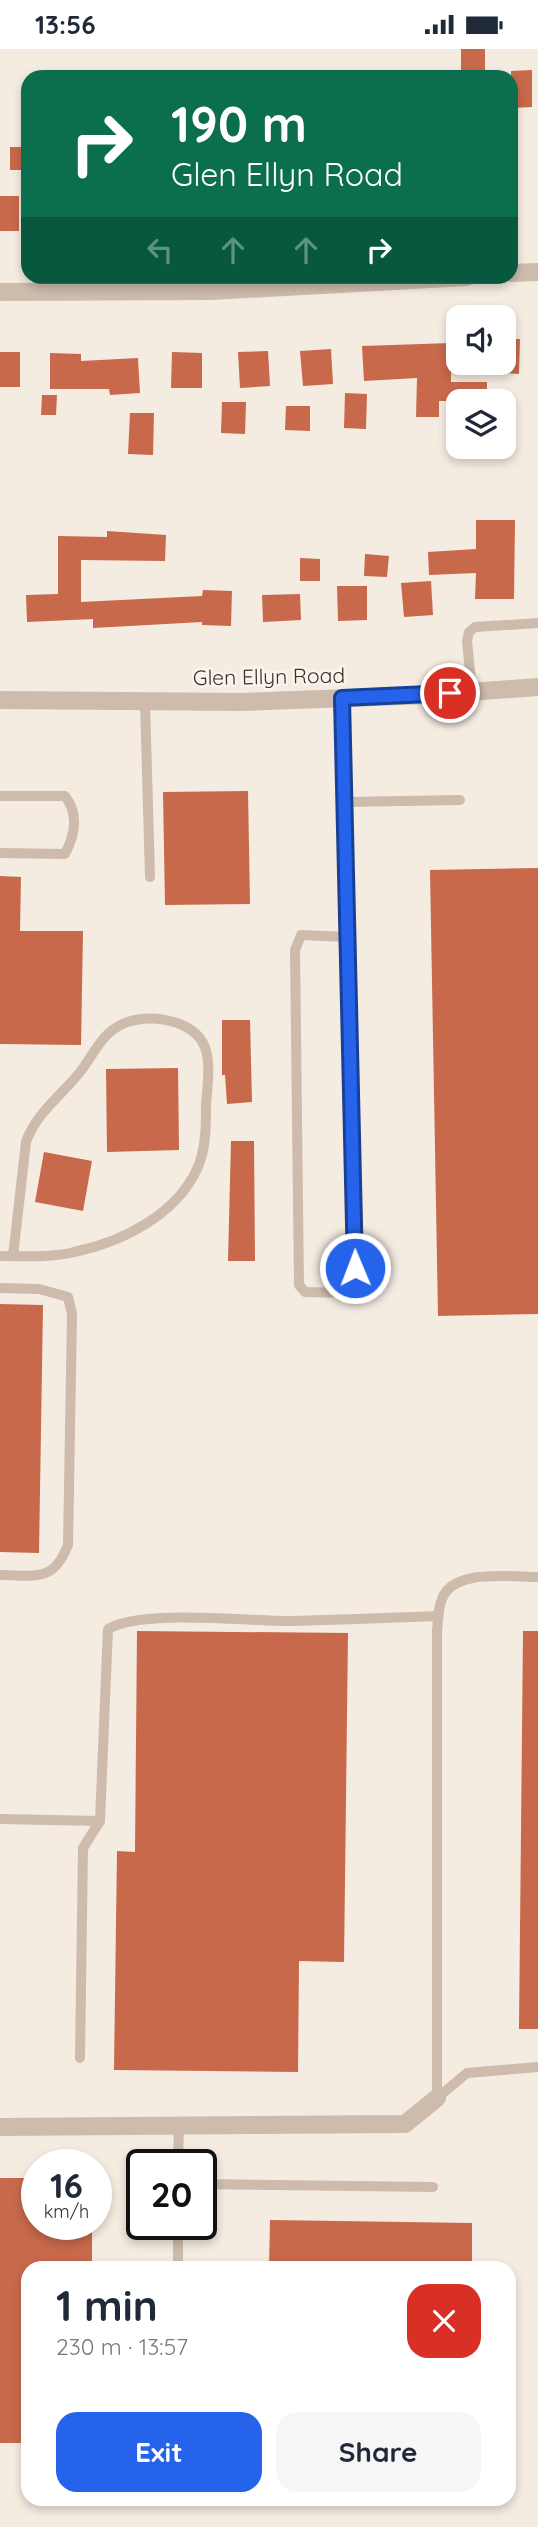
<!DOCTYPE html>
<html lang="en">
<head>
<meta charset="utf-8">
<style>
	body { margin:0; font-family:Quicksand,sans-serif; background:#f6f6f7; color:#1f2937; height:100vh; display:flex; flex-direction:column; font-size:26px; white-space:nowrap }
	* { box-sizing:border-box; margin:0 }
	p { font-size:23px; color:#747a83 }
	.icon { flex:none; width:38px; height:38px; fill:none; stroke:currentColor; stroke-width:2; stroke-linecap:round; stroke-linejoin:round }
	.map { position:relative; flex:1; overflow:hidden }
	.side { position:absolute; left:21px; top:2212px; width:495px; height:245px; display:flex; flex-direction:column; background:#fff; border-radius:21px; box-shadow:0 4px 10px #0003 }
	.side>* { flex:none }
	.guide { position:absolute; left:21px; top:21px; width:497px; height:214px; border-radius:21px; box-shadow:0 4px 10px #0003; background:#0b6e4f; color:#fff; overflow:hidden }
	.buttons { position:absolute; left:446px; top:256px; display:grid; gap:14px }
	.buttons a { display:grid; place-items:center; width:70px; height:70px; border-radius:14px; background:#fff; box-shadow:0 4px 10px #0003; font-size:35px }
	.speed { position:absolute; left:21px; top:2100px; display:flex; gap:14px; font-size:35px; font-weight:700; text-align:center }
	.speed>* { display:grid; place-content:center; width:91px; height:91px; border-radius:50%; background:#fff; box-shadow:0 4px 10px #0003; line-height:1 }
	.speed small { font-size:18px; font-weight:400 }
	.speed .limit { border:4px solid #111; border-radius:10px; background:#fff; color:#111 }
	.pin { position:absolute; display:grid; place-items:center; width:60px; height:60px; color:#fff; margin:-30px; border:4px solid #fff; border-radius:50%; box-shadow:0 2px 7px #0007 }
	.me { position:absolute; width:77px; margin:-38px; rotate:359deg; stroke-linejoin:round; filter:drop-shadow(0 0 5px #0008) }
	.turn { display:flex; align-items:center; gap:24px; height:147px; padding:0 35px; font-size:32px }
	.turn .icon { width:91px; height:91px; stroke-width:2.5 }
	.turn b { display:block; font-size:49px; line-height:60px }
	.lanes { display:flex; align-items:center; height:66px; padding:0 35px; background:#0003; justify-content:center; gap:35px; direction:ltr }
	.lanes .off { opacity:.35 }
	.round { display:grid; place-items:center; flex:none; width:74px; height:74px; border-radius:21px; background:#f6f6f7 }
	.headline { display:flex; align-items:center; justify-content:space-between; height:119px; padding:0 35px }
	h1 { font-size:42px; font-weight:700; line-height:52px }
	.button { display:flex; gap:14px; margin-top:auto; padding:14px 35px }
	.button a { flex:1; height:80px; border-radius:21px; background:#2563eb; color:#fff; font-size:28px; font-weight:700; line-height:80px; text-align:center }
	.button a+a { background:#f6f6f7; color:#1f2937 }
	.status { display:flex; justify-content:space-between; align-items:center; height:49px; padding:0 35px; background:#fff; direction:ltr }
	.status svg { height:19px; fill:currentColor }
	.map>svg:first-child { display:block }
	.building { fill:#c8694b }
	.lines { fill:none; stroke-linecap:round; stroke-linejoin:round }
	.service { stroke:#cdbbac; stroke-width:10 }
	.minor { stroke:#cdbbac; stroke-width:18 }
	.tertiary { stroke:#cdbbac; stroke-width:18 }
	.route-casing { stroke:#184099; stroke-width:18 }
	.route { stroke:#2563eb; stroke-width:12 }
	.labels { text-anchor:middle; stroke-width:5; stroke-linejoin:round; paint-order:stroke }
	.street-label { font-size:21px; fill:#3b302b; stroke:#fbf5ee }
</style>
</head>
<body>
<div class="status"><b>13:56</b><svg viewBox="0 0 49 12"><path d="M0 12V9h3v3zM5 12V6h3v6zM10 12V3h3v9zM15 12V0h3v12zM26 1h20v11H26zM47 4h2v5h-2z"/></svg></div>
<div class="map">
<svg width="538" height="2478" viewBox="0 0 538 2478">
	<rect width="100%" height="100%" fill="#f4ebe1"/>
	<g class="building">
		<rect x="461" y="0" width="24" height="23"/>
		<polygon points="532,21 532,58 511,59 511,22"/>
		<rect x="10" y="98" width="18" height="23"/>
		<rect x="0" y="147" width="19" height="35"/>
		<polygon points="504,290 520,290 519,325 504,324"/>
		<polygon points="451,294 451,333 487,333 487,352 439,352 439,368 416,368 417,329 364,332 362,297"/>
		<polygon points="331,300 333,335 303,337 300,302"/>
		<polygon points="268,302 270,337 240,339 238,303"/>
		<rect x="0" y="303" width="20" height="35"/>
		<polygon points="172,303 202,304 202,339 171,339"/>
		<polygon points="50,304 81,305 81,312 138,309 140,344 110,346 109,340 50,340"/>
		<polygon points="345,344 367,345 366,380 344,379"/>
		<polygon points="42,346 57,346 56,366 41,366"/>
		<polygon points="222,353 246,353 245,385 221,384"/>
		<polygon points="286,357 310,357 310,382 285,381"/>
		<polygon points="130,364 154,364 153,406 128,405"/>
		<polygon points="476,471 515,471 514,550 475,550 476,524 429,526 428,503 476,500"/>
		<polygon points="107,482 166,486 165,512 81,511 81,553 202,547 203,541 232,542 231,577 202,576 202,573 93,579 93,570 27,573 26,546 58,545 58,487 107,488"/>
		<polygon points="365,505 389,507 387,528 364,527"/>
		<polygon points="300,509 320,510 320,532 300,532"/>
		<polygon points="431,532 433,566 404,568 401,534"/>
		<polygon points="337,537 367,537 367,571 338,572"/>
		<polygon points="300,545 301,571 263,573 262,546"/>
		<polygon points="248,742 250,855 165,856 163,743"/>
		<polygon points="538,819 538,1265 438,1267 430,821"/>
		<polygon points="0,827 21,828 20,882 83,882 81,996 0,995"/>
		<polygon points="222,971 250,971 252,1053 227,1055 225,1026 222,1026"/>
		<polygon points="178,1019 179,1101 107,1103 106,1020"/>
		<polygon points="231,1092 254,1092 255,1212 228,1212"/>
		<polygon points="44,1103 92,1112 83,1162 35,1153"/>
		<polygon points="0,1255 43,1256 39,1504 0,1503"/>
		<polygon points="137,1582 348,1584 344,1913 299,1912 298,2023 114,2021 117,1802 135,1803"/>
		<polygon points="523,1582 538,1582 538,1980 519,1980"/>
		<polygon points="0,2129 37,2129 37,2175 92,2175 92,2219 28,2219 28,2394 0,2394"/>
		<polygon points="270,2171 472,2174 472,2219 269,2219"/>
	</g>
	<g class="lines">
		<g class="service">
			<polyline points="472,643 467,592 469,583 475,578 538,574"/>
			<polyline points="342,649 355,1236 347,1244 305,1243 299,1236 295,901 301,886 346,888"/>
			<polyline points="145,652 150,828"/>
			<path d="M0 747H65C79 765 75 786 65 805L0 804"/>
			<polyline points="344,753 460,751"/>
			<path d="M0 1207C24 1207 51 1209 74 1203 122 1193 176 1166 197 1120 206 1101 206 1077 206 1057 207 1039 212 1010 203 994 189 968 140 963 117 978 100 988 92 1008 80 1023 61 1047 36 1064 26 1093L13 1207"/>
			<path d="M0 1239 39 1240 68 1248 72 1265 68 1496C53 1534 36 1526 0 1526"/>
			<polyline points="0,1770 100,1772 83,1799 80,2009"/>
			<path d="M100 1772 108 1580C142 1560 244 1572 288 1572 338 1571 388 1569 438 1567"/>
			<path d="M437 2049V1582C438 1572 438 1559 442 1550 453 1519 512 1528 538 1528"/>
			<polyline points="437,2049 467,2024 538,2018"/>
			<polyline points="178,2116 179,2077"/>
			<polyline points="201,2135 433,2138"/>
			<polyline points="178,2219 178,2175"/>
		</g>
		<g class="minor">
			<polyline points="511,224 538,223"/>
			<polyline points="0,243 211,242 467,228"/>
			<polyline points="0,2078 405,2075 437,2049"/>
		</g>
		<polyline class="tertiary" points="0,651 241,653 429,646 538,638"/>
	</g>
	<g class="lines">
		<defs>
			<polyline id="route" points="355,1219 342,649 450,644"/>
		</defs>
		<use href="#route" class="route-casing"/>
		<use href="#route" class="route"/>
	</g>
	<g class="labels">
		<g class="street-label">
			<text transform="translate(269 628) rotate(-1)" y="7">Glen Ellyn Road</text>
		</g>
	</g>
</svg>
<div class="buttons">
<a><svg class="icon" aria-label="sound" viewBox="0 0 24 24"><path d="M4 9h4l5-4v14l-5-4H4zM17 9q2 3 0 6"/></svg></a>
<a><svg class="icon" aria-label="layers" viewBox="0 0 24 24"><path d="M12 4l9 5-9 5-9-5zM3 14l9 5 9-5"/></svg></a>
</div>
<div class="speed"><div>16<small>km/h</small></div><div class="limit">20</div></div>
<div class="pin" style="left:450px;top:644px;background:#d93025"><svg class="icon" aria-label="arrive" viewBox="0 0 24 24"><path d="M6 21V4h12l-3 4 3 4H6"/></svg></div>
<svg class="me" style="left:355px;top:1219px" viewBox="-20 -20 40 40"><circle r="17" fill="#2563eb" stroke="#fff" stroke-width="3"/><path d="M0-11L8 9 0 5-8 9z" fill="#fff"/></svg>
<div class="guide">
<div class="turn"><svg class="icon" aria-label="right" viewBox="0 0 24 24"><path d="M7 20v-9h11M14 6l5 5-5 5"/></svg><div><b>190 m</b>Glen Ellyn Road</div></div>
<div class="lanes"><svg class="icon off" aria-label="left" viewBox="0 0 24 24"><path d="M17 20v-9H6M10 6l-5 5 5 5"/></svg><svg class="icon off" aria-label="ahead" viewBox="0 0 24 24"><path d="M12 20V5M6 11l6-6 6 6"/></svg><svg class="icon off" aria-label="ahead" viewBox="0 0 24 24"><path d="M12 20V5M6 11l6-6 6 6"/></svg><svg class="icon" aria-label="right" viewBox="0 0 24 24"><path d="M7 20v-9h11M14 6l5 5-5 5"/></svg></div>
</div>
<section class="side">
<div class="headline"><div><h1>1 min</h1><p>230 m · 13:57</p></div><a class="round" style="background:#d93025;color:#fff"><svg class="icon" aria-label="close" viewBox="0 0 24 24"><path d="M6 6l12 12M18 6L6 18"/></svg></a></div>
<div class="button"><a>Exit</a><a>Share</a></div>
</section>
</div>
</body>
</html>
